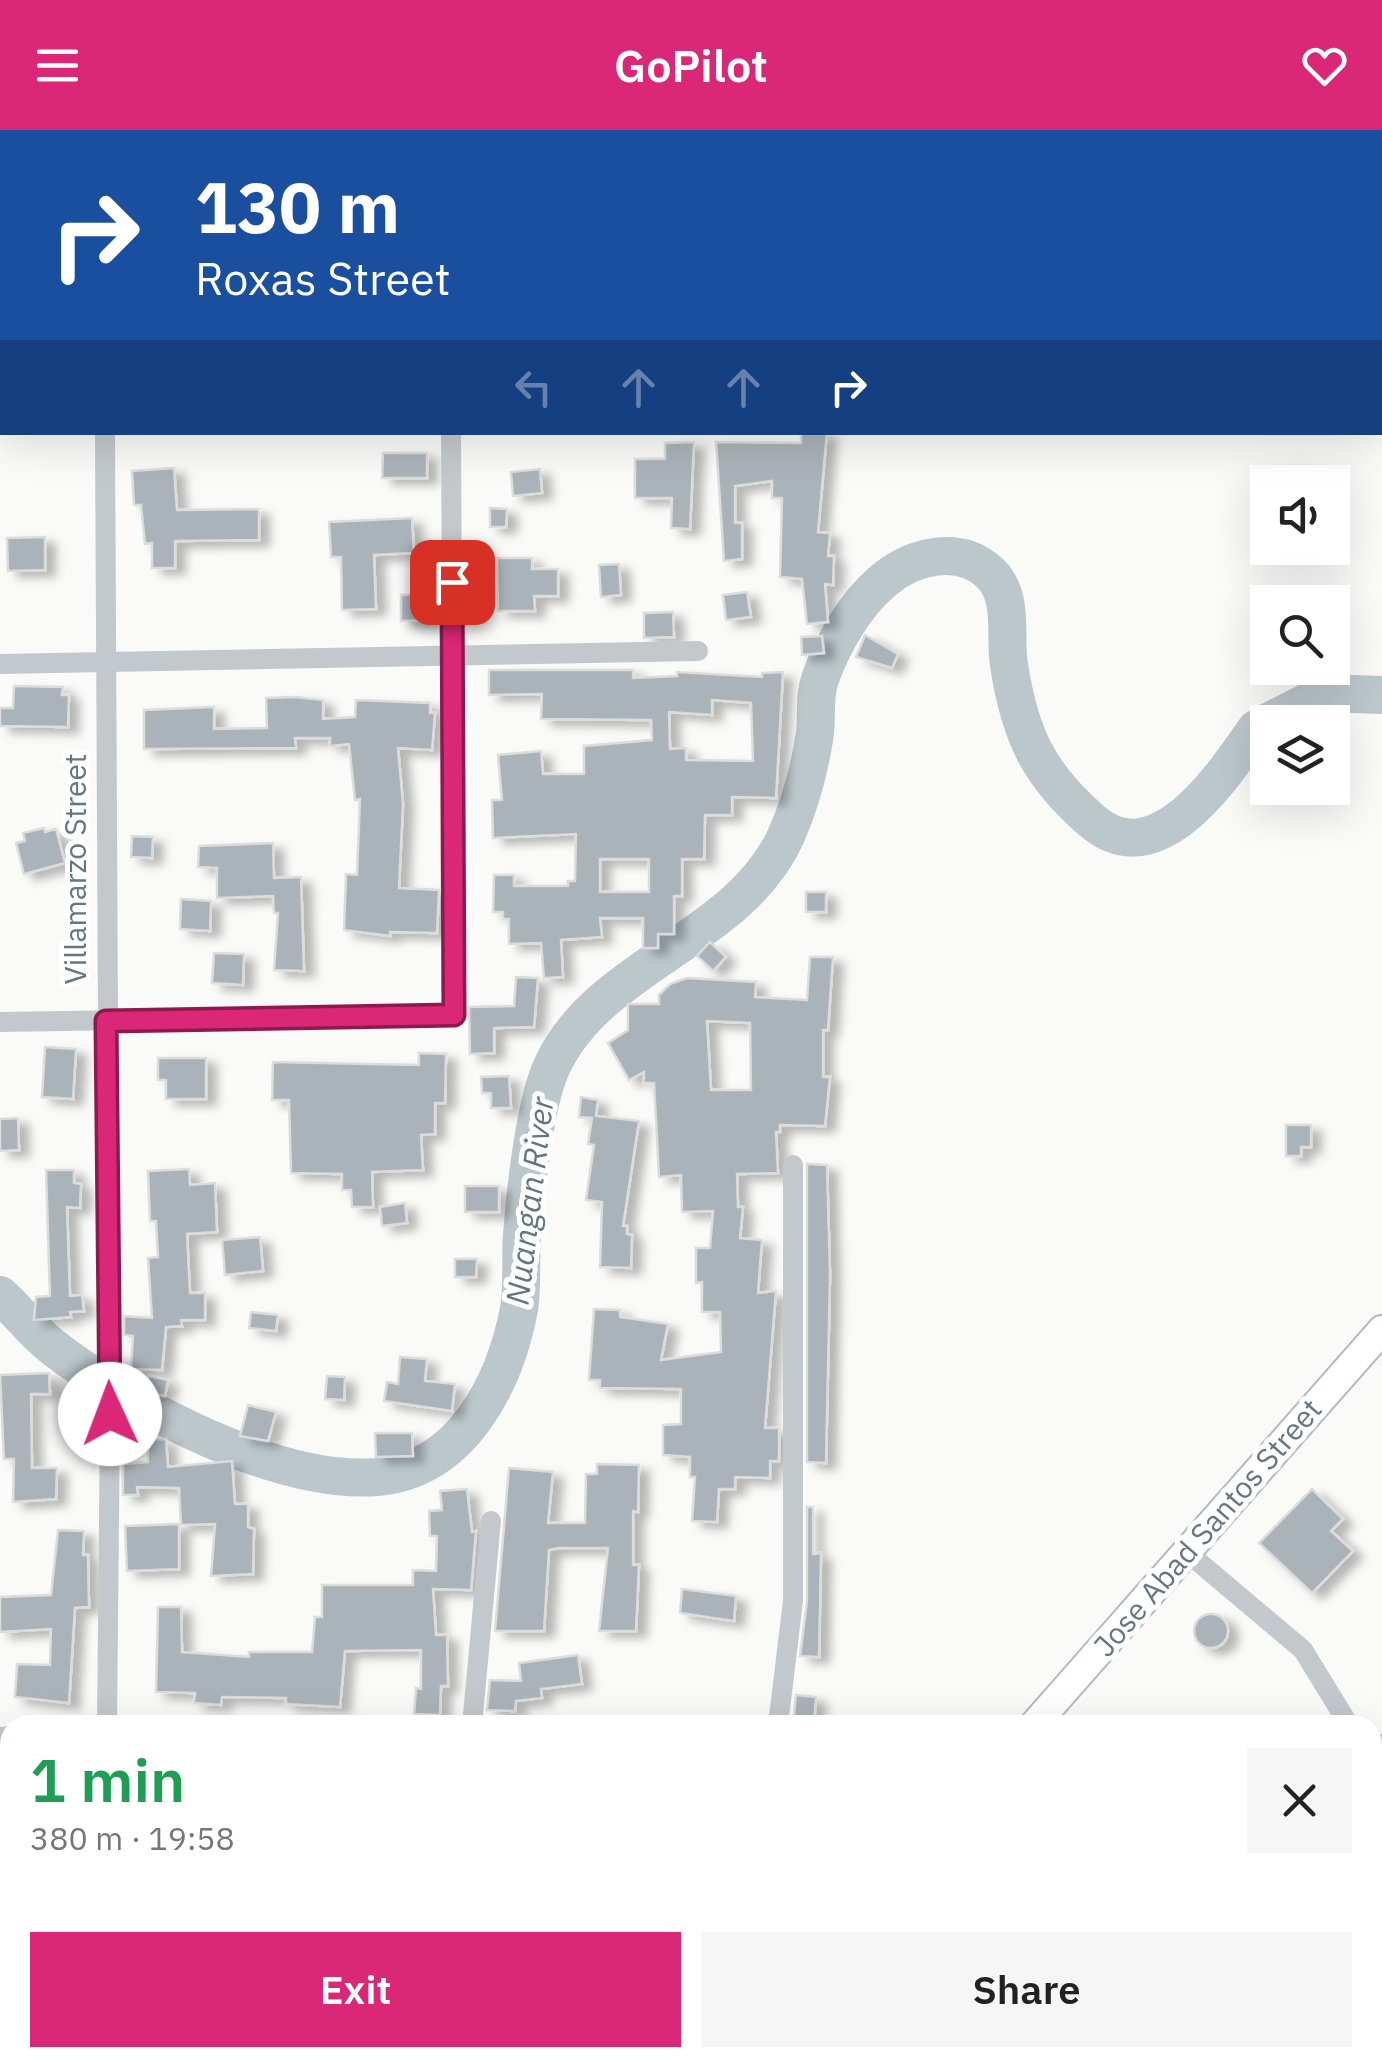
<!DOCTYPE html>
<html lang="en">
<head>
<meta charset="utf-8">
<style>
	body { margin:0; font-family:"IBM Plex Sans",sans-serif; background:#f6f6f6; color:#222; height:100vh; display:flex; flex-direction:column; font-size:38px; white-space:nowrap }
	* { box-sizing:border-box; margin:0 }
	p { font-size:32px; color:#767676 }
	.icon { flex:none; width:55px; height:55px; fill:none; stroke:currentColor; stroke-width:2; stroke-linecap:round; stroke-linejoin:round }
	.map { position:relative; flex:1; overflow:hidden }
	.sheet { position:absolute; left:0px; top:1585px; width:1382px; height:352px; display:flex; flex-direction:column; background:#fff; border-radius:30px 30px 0 0; box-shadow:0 10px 40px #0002 }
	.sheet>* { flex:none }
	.guide { position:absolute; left:0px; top:0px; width:1382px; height:305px; box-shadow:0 10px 40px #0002; background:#1a4fa0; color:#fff; overflow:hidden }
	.fabs { position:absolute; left:1250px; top:335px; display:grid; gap:20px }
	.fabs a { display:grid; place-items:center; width:100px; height:100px; border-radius:0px; background:#fff; box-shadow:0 10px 40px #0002; font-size:50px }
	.pin { position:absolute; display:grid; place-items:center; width:85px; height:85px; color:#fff; margin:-42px; border-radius:20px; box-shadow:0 5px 15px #0006 }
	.me { position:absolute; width:110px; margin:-55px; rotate:358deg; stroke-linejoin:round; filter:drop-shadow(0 0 8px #0008) }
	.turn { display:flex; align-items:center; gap:35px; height:210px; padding:0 30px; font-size:45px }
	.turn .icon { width:130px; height:130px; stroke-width:2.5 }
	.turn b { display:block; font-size:70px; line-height:85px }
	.lanes { display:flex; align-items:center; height:95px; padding:0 30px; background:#0003; justify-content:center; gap:50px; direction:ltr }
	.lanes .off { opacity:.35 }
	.round { display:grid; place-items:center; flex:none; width:105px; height:105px; border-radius:0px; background:#f6f6f6 }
	.summary { display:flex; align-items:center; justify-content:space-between; height:170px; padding:0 30px }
	h1 { font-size:60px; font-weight:600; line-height:75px; color:#1e9e55 }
	.primary-button { display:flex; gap:20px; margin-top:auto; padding:20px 30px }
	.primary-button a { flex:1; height:115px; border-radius:0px; background:#db2777; color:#fff; font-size:40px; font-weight:600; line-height:115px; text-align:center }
	.primary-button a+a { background:#f6f6f6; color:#222 }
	header { display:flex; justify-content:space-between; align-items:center; height:130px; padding:0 30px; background:#db2777; color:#fff; font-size:45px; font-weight:600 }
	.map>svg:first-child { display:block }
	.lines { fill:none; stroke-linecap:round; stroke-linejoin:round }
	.river { stroke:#bbc7cb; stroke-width:38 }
	.building { fill:#aab3b9; stroke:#dcdcda; stroke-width:2.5; fill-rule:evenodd; filter:url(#shadow) }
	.secondary-casing { stroke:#b3babf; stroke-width:32 }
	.street { stroke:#c3c8cc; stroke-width:20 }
	.secondary { stroke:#fff; stroke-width:28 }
	.route-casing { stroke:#8e194d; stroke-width:25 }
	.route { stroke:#db2777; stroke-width:18 }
	.labels { text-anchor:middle; stroke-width:10; stroke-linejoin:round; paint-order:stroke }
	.street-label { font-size:30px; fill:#657683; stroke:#fff }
	.water-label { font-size:32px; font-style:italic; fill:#60757c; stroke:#fff }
</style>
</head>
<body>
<header><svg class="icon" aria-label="menu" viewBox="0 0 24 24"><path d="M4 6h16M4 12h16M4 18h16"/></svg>GoPilot<svg class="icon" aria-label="heart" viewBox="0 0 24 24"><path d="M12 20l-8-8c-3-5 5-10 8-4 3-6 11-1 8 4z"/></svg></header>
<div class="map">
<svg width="1382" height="1937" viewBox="0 0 1382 1937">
	<defs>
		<filter id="shadow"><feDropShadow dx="10" dy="6" stdDeviation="5" flood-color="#0004"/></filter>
	</defs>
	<rect width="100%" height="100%" fill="#fafaf8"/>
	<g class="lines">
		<g class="river">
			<polyline points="1268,592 1325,563 1382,565"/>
			<path d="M0 1165C19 1182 34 1203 54 1218 130 1277 278 1355 377 1347 462 1340 505 1253 519 1179 523 1155 520 1129 522 1104 525 1063 535 972 552 936 599 834 739 810 786 706 800 674 810 637 815 603 817 585 814 566 820 549 832 515 855 474 883 451 912 426 959 414 990 443 1015 467 1004 505 1009 535 1020 606 1039 645 1092 691 1158 748 1224 644 1256 599L1268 593"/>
		</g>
	</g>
	<g class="building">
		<polygon points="801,302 827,302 818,402 830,403 828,426 834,426 833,455 825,454 828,492 807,494 802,449 780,447 782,368 772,368 772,351 735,356 735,393 742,393 742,429 724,431 716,312 801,313"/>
		<polygon points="694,312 690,399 671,398 672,368 635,368 635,329 665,329 665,313"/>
		<polygon points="383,323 427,323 427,348 382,348"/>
		<polygon points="174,338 177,380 259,379 259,410 175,411 175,438 152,438 152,413 145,414 141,375 134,375 132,341"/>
		<polygon points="540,339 542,363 513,366 511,342"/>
		<polygon points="490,378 507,379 506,397 490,397"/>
		<polygon points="412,388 414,423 374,425 376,479 342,480 341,427 331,427 329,392"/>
		<polygon points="45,407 45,440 8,441 7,408"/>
		<polygon points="497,428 532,428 532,439 558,439 558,466 534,466 535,481 498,481"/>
		<polygon points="619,434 621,465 601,467 599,435"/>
		<polygon points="747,462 751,487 726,490 723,465"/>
		<polygon points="428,464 429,490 401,491 401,465"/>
		<polygon points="673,482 674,507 644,508 644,483"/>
		<polygon points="865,505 898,524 892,538 856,527"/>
		<polygon points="822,506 824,523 802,525 801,507"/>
		<path d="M489 540H633V548L677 546V542L762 547V543L783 542 776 668 732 667V685H705L704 729H682V766H674V804H658V818H643V788H600L602 807 561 810 563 847 544 848 541 813 509 814V789H503V782H493L494 745H514V756H568V751H575L576 704 493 708 492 670H502L498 625 541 621 543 644H584V616L652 610 651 590 541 589 542 564 489 565ZM712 570 751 573 753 631 686 630V618L670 619 669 582 712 585ZM600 729H649V762H600Z"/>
		<polygon points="14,556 63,557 62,565 69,565 68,597 0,596 0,578 13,578"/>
		<polygon points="295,567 323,570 323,589 355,587 356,570 430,573 430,583 435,583 432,620 398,618 403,674 399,758 439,760 437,803 390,802 390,806 344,800 346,744 357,745 360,669 355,670 349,614 330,616 330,608 295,608 296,618 144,619 144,580 214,577 214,599 267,598 266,568"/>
		<polygon points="44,698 45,702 56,699 65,733 24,744 16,713 25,711 23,703"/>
		<polygon points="132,706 153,707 152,728 131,727"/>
		<polygon points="273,713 274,748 301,747 304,841 274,840 278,783 274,783 273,766 217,768 217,738 198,737 199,716"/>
		<rect x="806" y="762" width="20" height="20"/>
		<polygon points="181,769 211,771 210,801 180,799"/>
		<polygon points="710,812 726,827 713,841 697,826"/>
		<polygon points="214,823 244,824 243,855 212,853"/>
		<path d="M810 827H833L828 900H823V947H830L825 996 780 995V1002H776L778 1043 737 1044 738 1077H743L740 1108 762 1110 758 1163 776 1161 765 1298H779V1331H770V1348L735 1347V1359H719L717 1392 692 1391 695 1347H690V1327L663 1325V1295L681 1294V1259L600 1258V1250H589L594 1179 620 1180V1187L668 1194 661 1230 721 1222 720 1182H702V1152L696 1153V1118H710L713 1081 682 1082 681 1045 659 1047 654 953H644V942L629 950 608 913 628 900V874H659V865L670 854 687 848 756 852 755 867 807 870ZM707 891 750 893 751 960H711Z"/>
		<polygon points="516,847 538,848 534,897 494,898 494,923 470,924 469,877 514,876"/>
		<polygon points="45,917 76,919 73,969 42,967"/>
		<polygon points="419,923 446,924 445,973 435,973 435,1004 421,1005 423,1040 372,1042 373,1077 352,1077 351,1060 342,1060 342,1044 291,1043 289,970 272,970 273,932 419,935"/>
		<polygon points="158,928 206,928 206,969 166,969 166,950 158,950"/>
		<polygon points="509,946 511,978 491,978 491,963 482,963 481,947"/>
		<polygon points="581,967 598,970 596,986 639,991 623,1096 627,1096 627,1104 632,1105 631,1138 600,1137 602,1072 586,1070 594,1015 588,1014 592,988 579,987"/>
		<polygon points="18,988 19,1020 0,1021 0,989"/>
		<polygon points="1286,995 1311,995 1311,1017 1301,1017 1301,1026 1286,1026"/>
		<polygon points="807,1034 827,1035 830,1145 826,1333 807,1332"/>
		<polygon points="189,1039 190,1055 215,1053 217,1102 187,1104 190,1163 205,1163 205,1190 181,1190 182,1196 166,1197 162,1240 131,1239 133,1206 124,1205 124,1186 152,1188 148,1128 158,1127 156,1091 150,1091 148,1041"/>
		<polygon points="46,1040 74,1040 74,1053 81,1054 80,1078 67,1077 70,1166 82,1165 84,1181 70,1182 71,1187 34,1190 36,1167 50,1166"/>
		<rect x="465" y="1056" width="34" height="26"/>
		<polygon points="405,1073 407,1093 382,1096 380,1077"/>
		<polygon points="260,1107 263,1141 225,1145 222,1110"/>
		<polygon points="455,1129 477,1129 476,1147 455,1147"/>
		<polygon points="251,1182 278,1185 276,1201 249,1198"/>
		<polygon points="400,1227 427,1229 425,1251 455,1254 452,1281 384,1271 387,1252 398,1254"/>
		<polygon points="49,1243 50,1264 31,1264 32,1338 57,1338 56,1369 13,1372 14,1329 4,1329 0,1245"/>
		<polygon points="148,1246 168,1250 165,1266 144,1262"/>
		<polygon points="327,1246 345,1247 344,1270 325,1269"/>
		<polygon points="248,1275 276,1282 268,1311 240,1306"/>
		<polygon points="375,1303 412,1303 413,1326 376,1327"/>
		<polygon points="166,1309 168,1337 232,1331 235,1374 248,1374 248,1397 254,1399 253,1444 211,1446 215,1394 181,1395 179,1358 137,1357 138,1365 123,1365 123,1334 148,1332 148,1310"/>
		<polygon points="597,1334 639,1335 638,1382 633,1381 633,1435 639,1435 636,1501 599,1501 608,1418 559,1418 549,1420 544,1501 495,1501 509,1338 553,1342 548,1393 585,1393 586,1344 597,1344"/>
		<polygon points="467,1359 472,1402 476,1401 471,1460 433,1459 436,1505 447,1505 448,1556 441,1556 440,1585 414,1584 416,1558 421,1559 421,1520 345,1521 340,1577 286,1574 286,1568 222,1567 221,1575 194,1573 195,1563 156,1562 158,1477 181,1477 182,1522 249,1527 249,1522 312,1522 315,1487 322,1487 322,1455 413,1455 413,1440 436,1441 437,1406 430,1406 429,1381 442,1380 440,1361"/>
		<polygon points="1312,1359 1343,1389 1331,1401 1353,1421 1312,1463 1259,1413"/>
		<polygon points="807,1377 813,1377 813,1424 821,1423 819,1527 800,1526 807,1471"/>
		<polygon points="179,1394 179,1439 127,1441 125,1396"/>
		<polygon points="58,1400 84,1401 83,1425 88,1425 89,1477 75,1478 69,1573 15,1567 17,1534 50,1535 51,1499 0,1502 0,1467 51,1465"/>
		<polygon points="682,1459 736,1466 734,1491 680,1483"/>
		<circle cx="1211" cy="1501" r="17"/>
		<polygon points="578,1525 582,1554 541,1559 542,1568 516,1571 515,1581 487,1580 490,1550 521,1551 519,1533"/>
		<polygon points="796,1565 816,1567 814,1595 793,1595"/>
	</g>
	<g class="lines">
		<defs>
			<g id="secondary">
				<polyline points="1034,1595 1382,1200"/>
				<polyline points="809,1928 810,1937"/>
				<polyline points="745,1937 756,1928"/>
			</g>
		</defs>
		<use href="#secondary" class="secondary-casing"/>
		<g class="street">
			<polyline points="90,0 90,2"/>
			<polyline points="449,0 449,2"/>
			<polyline points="0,178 2,177"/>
			<polyline points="105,302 110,1284 107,1595"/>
			<polyline points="0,534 698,521"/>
			<polyline points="0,892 454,885 451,302"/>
			<polyline points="1188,1423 1303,1520 1349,1595"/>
			<polyline points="472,1595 491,1391"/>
			<polyline points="778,1595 793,1471 793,1035"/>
			<polyline points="0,1607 10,1606"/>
			<polyline points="1372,1619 1382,1614"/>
			<polyline points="1372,1639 1382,1658"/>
			<polyline points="113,1928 113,1937"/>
			<polyline points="470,1937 470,1928"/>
		</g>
		<use href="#secondary" class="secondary"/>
	</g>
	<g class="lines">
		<defs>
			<polyline id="route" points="110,1284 106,891 454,885 452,452"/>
		</defs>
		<use href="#route" class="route-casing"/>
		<use href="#route" class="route"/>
	</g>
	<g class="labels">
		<g class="street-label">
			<text transform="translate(76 739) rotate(-90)" y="10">Villamarzo Street</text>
			<text transform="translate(1208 1398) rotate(-49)" y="10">Jose Abad Santos Street</text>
		</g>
		<g class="water-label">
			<text transform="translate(530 1071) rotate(-83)" y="11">Nuangan River</text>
		</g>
	</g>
</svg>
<div class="fabs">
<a><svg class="icon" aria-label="sound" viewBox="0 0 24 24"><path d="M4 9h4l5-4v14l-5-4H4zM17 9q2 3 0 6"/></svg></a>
<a><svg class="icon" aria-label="search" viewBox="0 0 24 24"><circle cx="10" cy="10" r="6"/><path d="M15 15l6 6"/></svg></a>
<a><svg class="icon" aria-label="layers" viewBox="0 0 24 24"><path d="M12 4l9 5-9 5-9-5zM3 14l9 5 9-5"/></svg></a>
</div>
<div class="pin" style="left:452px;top:452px;background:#d93025"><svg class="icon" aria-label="arrive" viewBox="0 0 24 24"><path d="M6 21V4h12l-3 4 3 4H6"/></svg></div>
<svg class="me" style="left:110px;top:1284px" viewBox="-20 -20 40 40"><circle r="19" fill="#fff"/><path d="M0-13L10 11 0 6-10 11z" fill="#db2777"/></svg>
<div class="guide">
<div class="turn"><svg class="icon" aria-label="right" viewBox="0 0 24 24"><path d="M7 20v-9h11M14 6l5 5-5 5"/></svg><div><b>130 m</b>Roxas Street</div></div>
<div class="lanes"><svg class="icon off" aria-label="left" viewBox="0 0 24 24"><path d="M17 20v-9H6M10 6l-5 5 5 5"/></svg><svg class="icon off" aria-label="ahead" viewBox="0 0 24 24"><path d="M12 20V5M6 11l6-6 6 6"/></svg><svg class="icon off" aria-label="ahead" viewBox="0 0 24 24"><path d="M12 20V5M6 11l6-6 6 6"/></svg><svg class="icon" aria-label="right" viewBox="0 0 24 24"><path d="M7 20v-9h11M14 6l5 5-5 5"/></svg></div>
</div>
<section class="sheet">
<div class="summary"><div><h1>1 min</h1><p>380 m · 19:58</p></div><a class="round"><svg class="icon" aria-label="close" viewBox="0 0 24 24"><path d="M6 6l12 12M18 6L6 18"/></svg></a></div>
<div class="primary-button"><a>Exit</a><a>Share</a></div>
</section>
</div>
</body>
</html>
